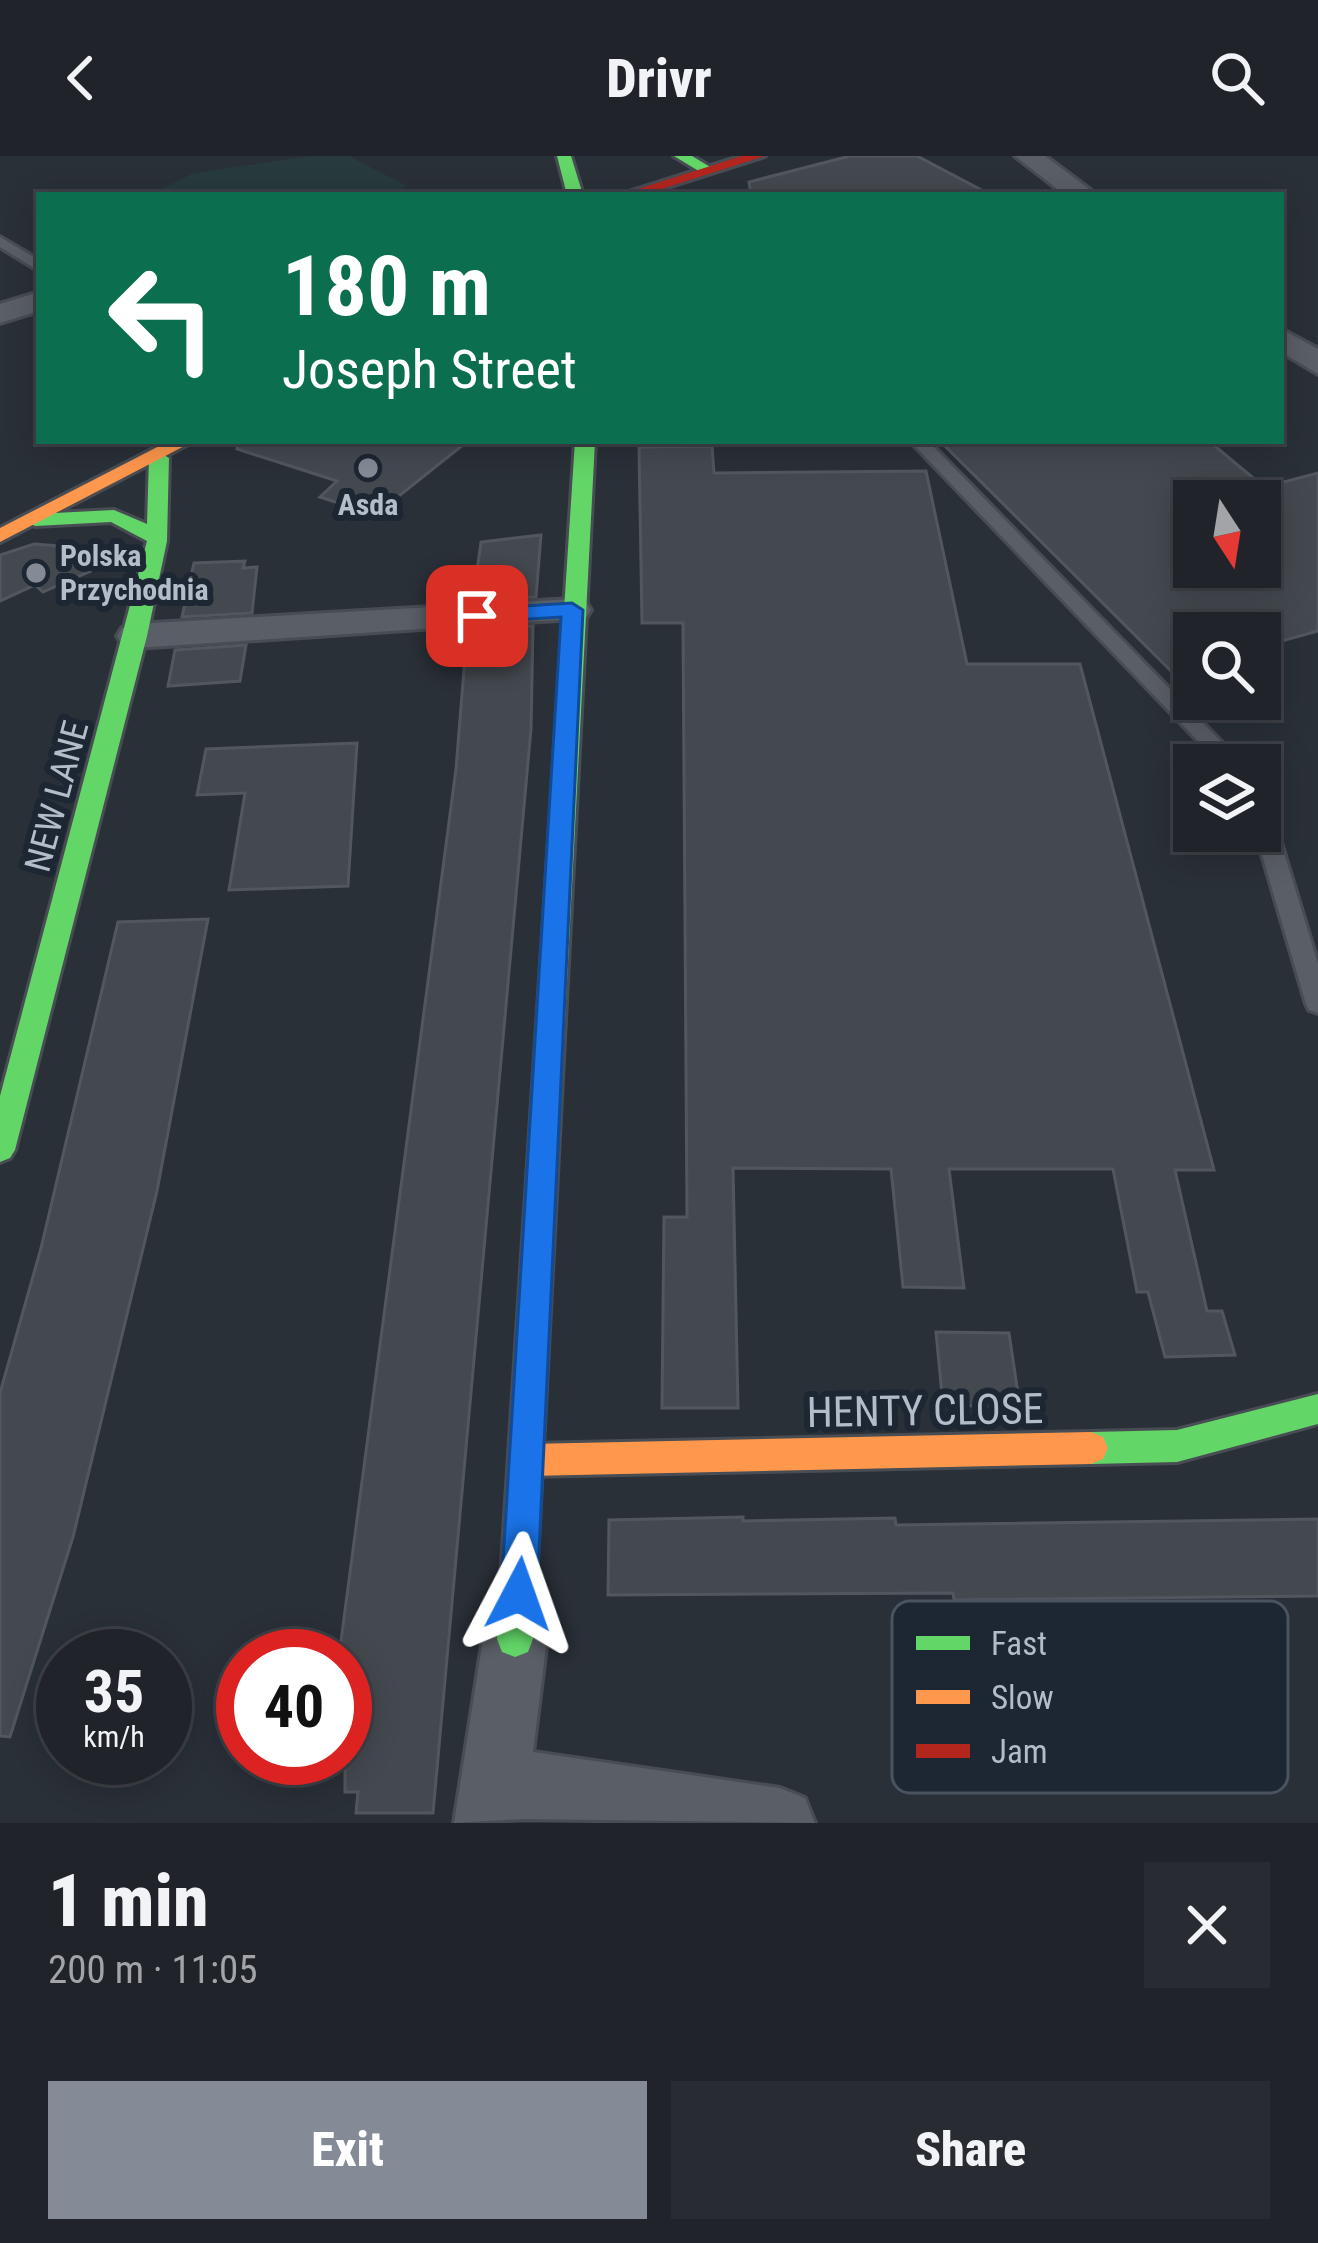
<!DOCTYPE html>
<html lang="en">
<head>
<meta charset="utf-8">
<style>
	body { margin:0; font-family:"Roboto Condensed",sans-serif; background:#282c32; color:#f1f3f6; height:100vh; display:flex; flex-direction:column; font-size:45px; white-space:nowrap }
	* { box-sizing:border-box; margin:0 }
	p { font-size:39px; color:#a2a4a8 }
	.icon { flex:none; width:66px; height:66px; fill:none; stroke:currentColor; stroke-width:2; stroke-linecap:round; stroke-linejoin:round }
	.map { position:relative; height:1667px; overflow:hidden }
	.side { display:flex; flex-direction:column; background:#20242a; flex:1 }
	.side>* { flex:none }
	.banner { position:absolute; left:36px; top:36px; width:1248px; height:252px; border-radius:0px; box-shadow:0 6px 30px #0003,0 0 0 3px #3d4147; background:#0b6e4f; color:#fff; overflow:hidden }
	.needle { width:78px; rotate:168deg }
	.buttons { position:absolute; left:1173px; top:324px; display:grid; gap:24px }
	.buttons a { display:grid; place-items:center; width:108px; height:108px; border-radius:0px; background:#20242a; box-shadow:0 6px 30px #0003,0 0 0 3px #3d4147; font-size:60px }
	.speed { position:absolute; left:36px; top:1473px; display:flex; gap:24px; font-size:60px; font-weight:700; text-align:center }
	.speed>* { display:grid; place-content:center; width:156px; height:156px; border-radius:50%; background:#20242a; box-shadow:0 6px 30px #0003,0 0 0 3px #3d4147; line-height:1 }
	.speed small { font-size:30px; font-weight:400 }
	.speed .limit { border:18px solid #d22; background:#fff; color:#111 }
	.pin { position:absolute; display:grid; place-items:center; width:102px; height:102px; color:#fff; margin:-51px; border-radius:24px; box-shadow:0 6px 18px #0006 }
	.me { position:absolute; width:132px; margin:-66px; rotate:4deg; stroke-linejoin:round; filter:drop-shadow(0 0 9px #0008) }
	.turn { display:flex; align-items:center; gap:42px; height:252px; padding:0 48px; font-size:54px }
	.turn .icon { width:156px; height:156px; stroke-width:2.5 }
	.turn b { display:block; font-size:84px; line-height:102px }
	.round { display:grid; place-items:center; flex:none; width:126px; height:126px; border-radius:0px; background:#282c32 }
	.overview { display:flex; align-items:center; justify-content:space-between; height:204px; padding:0 48px }
	h1 { font-size:72px; font-weight:800; line-height:90px }
	.primary-button { display:flex; gap:24px; margin-top:auto; padding:24px 48px }
	.primary-button a { flex:1; height:138px; border-radius:0px; background:#848b96; color:#fff; font-size:48px; font-weight:800; line-height:138px; text-align:center }
	.primary-button a+a { background:#282c32; color:#f1f3f6 }
	header { display:flex; justify-content:space-between; align-items:center; height:156px; padding:0 48px; background:#20242a; font-size:54px; font-weight:800 }
	.map>svg:first-child { display:block }
	.green { fill:#273a3e }
	.building { fill:#444950; stroke:#52575f; stroke-width:3; fill-rule:evenodd }
	.lines { fill:none; stroke-linecap:round; stroke-linejoin:round }
	.lane-casing { stroke:#484c53; stroke-width:6 }
	.street-casing { stroke:#484c53; stroke-width:6 }
	.fast-casing { stroke:#484c53; stroke-width:6 }
	.slow-casing { stroke:#484c53; stroke-width:6 }
	.jam-casing { stroke:#484c53; stroke-width:6 }
	.lane { fill:#5a5e66; fill-rule:evenodd }
	.street { fill:#5a5e66; fill-rule:evenodd }
	.fast { fill:#63d668; fill-rule:evenodd }
	.slow { fill:#ff974d; fill-rule:evenodd }
	.jam { fill:#b3261e; fill-rule:evenodd }
	.route { fill:#1a73e8; stroke:#114b97; stroke-width:3 }
	.poi-dot { fill:#848b96; stroke:#1d2633; stroke-width:4.5 }
	.labels { text-anchor:middle; stroke-width:12; stroke-linejoin:round; paint-order:stroke }
	.far-poi-label { font-size:30px; font-weight:bold; fill:#b4bcc9; stroke:#1d2633 }
	.street-label { font-size:36px; fill:#b4bcc9; stroke:#1d2633 }
	.near-street-label { font-size:42px; fill:#b4bcc9; stroke:#1d2633 }
	.key { fill:#1d2633; stroke:#4a5360; stroke-width:3 }
	.key-label { font-size:33px; fill:#b4bcc9 }
</style>
</head>
<body>
<header><svg class="icon" aria-label="back" viewBox="0 0 24 24"><path d="M15 5l-7 7 7 7"/></svg>Drivr<svg class="icon" aria-label="search" viewBox="0 0 24 24"><circle cx="10" cy="10" r="6"/><path d="M15 15l6 6"/></svg></header>
<div class="map">
<svg width="1318" height="1667" viewBox="0 0 1318 1667">
	<rect width="100%" height="100%" fill="#2a3038"/>
	<polygon class="green" points="311,0 349,0 407,30 391,39 149,39 194,17"/>
	<g class="building">
		<polygon points="850,0 917,0 991,39 751,39 749,26"/>
		<polygon points="238,285 468,285 375,359 320,341 337,325 237,293"/>
		<path d="M940 285H1209L1264 331 1318 317V475L1260 491V477H1194V538ZM1194 345H1260V411H1194Z"/>
		<polygon points="712,290 714,317 926,315 967,508 1080,508 1214,1014 1175,1014 1207,1155 1222,1155 1235,1199 1165,1201 1148,1136 1137,1136 1113,1013 949,1013 964,1132 903,1131 891,1013 733,1012 738,1252 662,1252 664,1061 687,1061 683,467 642,467 639,291"/>
		<polygon points="541,379 536,441 473,444 481,386"/>
		<polygon points="34,388 124,395 123,401 43,436 35,429 0,445 0,399"/>
		<polygon points="245,405 243,412 257,411 252,457 182,461 194,407"/>
		<polygon points="533,470 531,573 433,1657 356,1657 358,1636 345,1636 345,1500 339,1500 456,613 467,476"/>
		<polygon points="246,489 240,525 168,530 175,494"/>
		<polygon points="357,587 348,730 229,734 245,637 197,639 206,593"/>
		<polygon points="208,763 157,1035 73,1381 10,1581 0,1580 0,1237 41,1092 118,766"/>
		<polygon points="936,1176 1009,1177 1020,1251 943,1249"/>
		<polygon points="743,1361 743,1365 895,1362 896,1369 1318,1363 1318,1440 954,1444 953,1437 608,1439 609,1364"/>
	</g>
	<g class="lines">
		<defs>
			<g id="lane">
				<polygon points="0,81 39,104 39,115 0,91"/>
				<polygon points="910,285 928,285 1244,609 1221,609"/>
				<polygon points="1260,647 1271,654 1318,808 1318,857 1309,854 1306,848 1255,675 1260,675"/>
			</g>
			<g id="street">
				<polygon points="1015,0 1045,0 1097,39 1065,39"/>
				<polygon points="39,136 39,155 0,167 0,148"/>
				<polygon points="1281,173 1318,193 1318,218 1281,196"/>
				<polygon points="572,443 586,446 591,454 586,462 136,492 122,488 117,480 122,472 136,468"/>
				<polygon points="515,1451 538,1460 547,1483 533,1596 780,1632 805,1642 815,1667 524,1663 454,1667 483,1483 492,1460"/>
			</g>
			<g id="fast">
				<polygon points="557,0 571,0 583,39 567,39"/>
				<polygon points="674,0 692,0 715,14 702,17"/>
				<polygon points="575,285 595,285 533,1483 528,1496 515,1501 502,1496 497,1483"/>
				<polygon points="159,296 169,302 167,385 147,480 15,994 10,1002 0,1006 0,940 147,385 111,366 35,370 25,364 35,358 114,354 147,368 149,302"/>
				<polygon points="1318,1238 1318,1268 1177,1306 1091,1308 1079,1303 1074,1292 1079,1281 1091,1276 1177,1274"/>
			</g>
			<g id="slow">
				<polygon points="169,285 194,285 0,386 0,372"/>
				<polygon points="1091,1276 1103,1281 1108,1292 1103,1303 1091,1308 528,1320 516,1315 511,1304 516,1293 528,1288"/>
			</g>
			<polygon id="jam" points="742,0 765,0 643,39 619,39"/>
		</defs>
		<use href="#lane" class="lane-casing"/>
		<use href="#street" class="street-casing"/>
		<use href="#fast" class="fast-casing"/>
		<use href="#slow" class="slow-casing"/>
		<use href="#jam" class="jam-casing"/>
		<use href="#lane" class="lane"/>
		<use href="#street" class="street"/>
		<use href="#fast" class="fast"/>
		<use href="#slow" class="slow"/>
		<use href="#jam" class="jam"/>
	</g>
	<polygon class="route" points="572,447 583,454 537,1438 531,1451 519,1456 506,1451 501,1438 561,461 477,466 466,460 477,453"/>
	<g class="poi-dot">
		<circle cx="368" cy="312" r="12"/>
		<circle cx="36" cy="417" r="12"/>
	</g>
	<g class="labels">
		<g class="far-poi-label">
			<text x="368" y="359">Asda</text>
			<text x="60" y="410" text-anchor="start">Polska<tspan x="60" dy="34">Przychodnia</tspan></text>
		</g>
		<g class="street-label">
			<text transform="translate(56 640) rotate(-75)" y="13">NEW LANE</text>
		</g>
		<g class="near-street-label">
			<text transform="translate(925 1254) rotate(-1)" y="15">HENTY CLOSE</text>
		</g>
	</g>
	<rect x="892" y="1445" width="396" height="192" rx="18" class="key"/>
	<rect x="916" y="1480" width="54" height="14" fill="#63d668"/>
	<rect x="916" y="1534" width="54" height="14" fill="#ff974d"/>
	<rect x="916" y="1588" width="54" height="14" fill="#b3261e"/>
	<g class="key-label">
		<text x="991" y="1499">Fast</text>
		<text x="991" y="1553">Slow</text>
		<text x="991" y="1607">Jam</text>
	</g>
</svg>
<div class="buttons">
<a><svg class="needle" viewBox="-14 -14 28 28"><path d="M0-13l5 13h-10z" fill="#e53935"/><path d="M0 13l5-13h-10z" fill="#a2a4a8"/></svg></a>
<a><svg class="icon" aria-label="search" viewBox="0 0 24 24"><circle cx="10" cy="10" r="6"/><path d="M15 15l6 6"/></svg></a>
<a><svg class="icon" aria-label="layers" viewBox="0 0 24 24"><path d="M12 4l9 5-9 5-9-5zM3 14l9 5 9-5"/></svg></a>
</div>
<div class="speed"><div>35<small>km/h</small></div><div class="limit">40</div></div>
<div class="pin" style="left:477px;top:460px;background:#d93025"><svg class="icon" aria-label="arrive" viewBox="0 0 24 24"><path d="M6 21V4h12l-3 4 3 4H6"/></svg></div>
<svg class="me" style="left:519px;top:1438px" viewBox="-20 -20 40 40"><path d="M0-17L14 15 0 8-14 15z" fill="#1a73e8" stroke="#fff" stroke-width="4"/></svg>
<div class="banner">
<div class="turn"><svg class="icon" aria-label="left" viewBox="0 0 24 24"><path d="M17 20v-9H6M10 6l-5 5 5 5"/></svg><div><b>180 m</b>Joseph Street</div></div>
</div>
</div>
<section class="side">
<div class="overview"><div><h1>1 min</h1><p>200 m · 11:05</p></div><a class="round"><svg class="icon" aria-label="close" viewBox="0 0 24 24"><path d="M6 6l12 12M18 6L6 18"/></svg></a></div>
<div class="primary-button"><a>Exit</a><a>Share</a></div>
</section>
</body>
</html>
